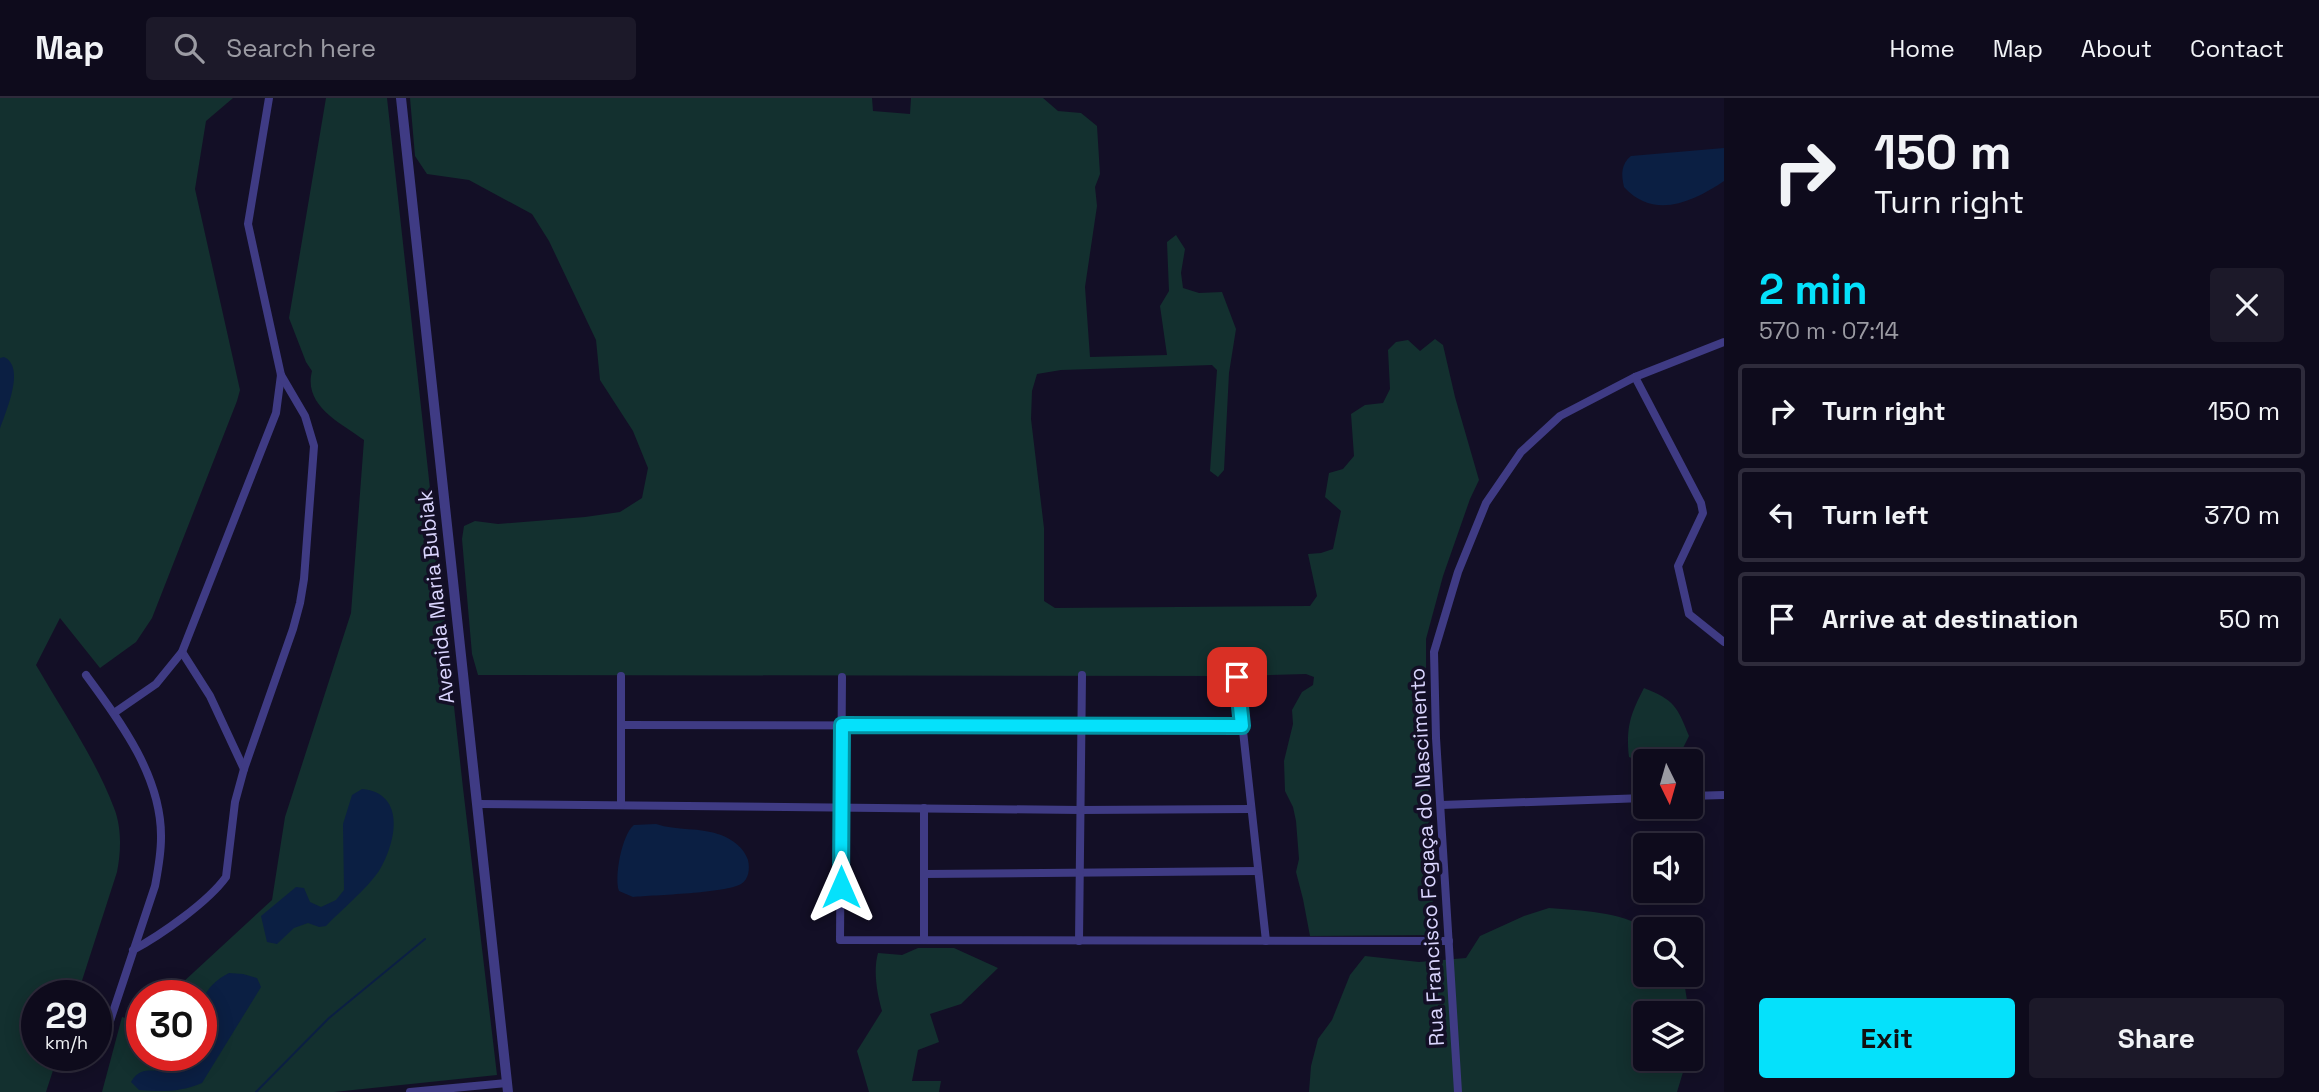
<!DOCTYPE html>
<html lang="en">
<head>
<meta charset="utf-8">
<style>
	body { margin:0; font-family:"Space Grotesk",sans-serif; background:#1c1929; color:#f1f3f6; height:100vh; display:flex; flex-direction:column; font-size:26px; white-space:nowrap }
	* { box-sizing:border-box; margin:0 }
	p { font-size:23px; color:#9b9ba3 }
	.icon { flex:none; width:38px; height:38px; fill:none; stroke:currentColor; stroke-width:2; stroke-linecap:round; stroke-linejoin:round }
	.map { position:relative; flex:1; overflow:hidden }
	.panel { display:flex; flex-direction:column; background:#0e0b1c; width:595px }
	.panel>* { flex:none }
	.top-card { background:#0e0b1c; color:#f1f3f6; overflow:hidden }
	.needle { width:46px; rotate:175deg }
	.fabs { position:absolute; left:1633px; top:651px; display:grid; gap:14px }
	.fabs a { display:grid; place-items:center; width:70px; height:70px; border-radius:7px; background:#0e0b1c; box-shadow:0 4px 18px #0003,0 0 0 2px #2e2b3b; font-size:35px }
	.speed { position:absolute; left:21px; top:882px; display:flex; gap:14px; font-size:35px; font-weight:700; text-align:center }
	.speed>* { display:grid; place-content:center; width:91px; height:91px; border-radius:50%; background:#0e0b1c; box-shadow:0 4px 18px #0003,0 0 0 2px #2e2b3b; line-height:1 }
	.speed small { font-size:18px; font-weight:400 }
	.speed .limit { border:10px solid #d22; background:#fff; color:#111 }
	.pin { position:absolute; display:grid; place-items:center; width:60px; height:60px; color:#fff; margin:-30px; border-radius:14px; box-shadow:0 4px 10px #0006 }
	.me { position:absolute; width:77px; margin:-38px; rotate:0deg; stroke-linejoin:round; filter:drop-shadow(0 0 5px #0008) }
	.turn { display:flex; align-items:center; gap:24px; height:147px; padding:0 35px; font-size:32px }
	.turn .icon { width:91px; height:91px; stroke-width:2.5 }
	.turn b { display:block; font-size:49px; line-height:60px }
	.round { display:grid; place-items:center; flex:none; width:74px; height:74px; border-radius:7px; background:#1c1929 }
	.head { display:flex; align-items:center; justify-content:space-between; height:119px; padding:0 35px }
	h1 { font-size:42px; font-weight:600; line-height:52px; color:#05e1fb }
	.primary-button { display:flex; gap:14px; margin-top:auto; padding:14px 35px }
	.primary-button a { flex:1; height:80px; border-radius:7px; background:#05e1fb; color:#111; font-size:28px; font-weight:600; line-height:80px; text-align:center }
	.primary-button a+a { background:#1c1929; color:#f1f3f6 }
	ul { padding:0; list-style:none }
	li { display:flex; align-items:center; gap:21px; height:94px; margin:0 14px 10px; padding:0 21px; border:4px solid #2e2b3b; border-radius:7px }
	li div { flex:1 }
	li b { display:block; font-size:26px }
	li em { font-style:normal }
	header { display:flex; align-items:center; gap:42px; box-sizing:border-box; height:98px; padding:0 35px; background:#0e0b1c; border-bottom:2px solid #2e2b3b }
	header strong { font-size:33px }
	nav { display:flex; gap:38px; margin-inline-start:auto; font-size:24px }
	.search { width:490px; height:63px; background:#1c1929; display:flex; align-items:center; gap:18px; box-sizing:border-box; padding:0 24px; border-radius:7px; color:#9b9ba3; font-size:26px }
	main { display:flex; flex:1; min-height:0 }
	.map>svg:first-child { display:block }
	.green { fill:#13302f }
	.water { fill:#0b1f43 }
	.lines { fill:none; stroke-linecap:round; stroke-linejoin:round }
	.stream { stroke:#0b1f43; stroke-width:2 }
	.minor { stroke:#3f3b84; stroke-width:8 }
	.tertiary { stroke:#3f3b84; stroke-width:10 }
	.route-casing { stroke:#0392a3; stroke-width:18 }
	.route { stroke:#05e1fb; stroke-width:12 }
	.labels { text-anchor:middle; stroke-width:7; stroke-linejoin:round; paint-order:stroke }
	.street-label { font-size:21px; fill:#dad5fe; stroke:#130f26 }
</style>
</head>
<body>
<header>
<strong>Map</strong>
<div class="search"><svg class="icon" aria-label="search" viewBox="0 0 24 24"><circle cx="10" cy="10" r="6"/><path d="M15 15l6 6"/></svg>Search here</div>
<nav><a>Home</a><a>Map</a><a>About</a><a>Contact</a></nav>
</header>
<main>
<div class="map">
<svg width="1724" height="994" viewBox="0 0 1724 994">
	<rect width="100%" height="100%" fill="#130f26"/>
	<g class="green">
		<path d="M0 0H233L206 23 195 91 240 292 237 303 152 520 136 544 100 570 60 520 36 567C62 612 96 662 114 710 122 730 121 754 117 774L77 898H37V957H58L46 994H0Z"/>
		<path d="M326 0H387L463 690 497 977 334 994H102L122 919 138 924 142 921V957H201V898H168L272 802 285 719 351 515 364 342C341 325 303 308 312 273L306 264 289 220Z"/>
		<polygon points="410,0 872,0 873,13 910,16 911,0 1043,0 1058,13 1081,15 1097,28 1100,76 1095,89 1097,108 1085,189 1090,259 1167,257 1160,208 1169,193 1167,144 1176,137 1185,151 1181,175 1183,190 1199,195 1222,194 1236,231 1229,275 1224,372 1218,379 1210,373 1217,272 1212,267 1061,272 1037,276 1032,293 1031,321 1044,430 1044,503 1055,510 1310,508 1317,498 1308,456 1321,455 1333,451 1341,413 1325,399 1329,375 1343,371 1354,358 1351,316 1365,307 1383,305 1390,291 1388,252 1396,244 1408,242 1420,253 1435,241 1443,247 1455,299 1479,382 1470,401 1443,478 1426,541 1426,627 1434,837 1310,838 1303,801 1296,774 1299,761 1296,723 1293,709 1285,693 1284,663 1293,626 1292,612 1302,594 1313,587 1314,579 1306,576 1237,578 478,577 472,556 462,441 464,428 475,423 498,426 585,419 620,414 642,400 648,370 633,333 600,282 596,242 549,143 532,116 469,82 427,76 415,58"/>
		<path d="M1644 590C1674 602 1677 608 1689 638L1678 660 1669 663H1645V665L1629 659C1626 629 1630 617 1644 590Z"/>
		<path d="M1549 810C1583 813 1618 813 1648 831H1645V877H1683L1689 915H1645V961H1687L1677 994H1309L1311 968 1318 941 1332 922 1350 877 1365 858 1419 864 1466 860 1480 838 1524 818Z"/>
		<path d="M918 850H954L998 870 961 906 930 916 939 944 918 952 912 983H941L939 994H869L857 953 882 913C877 895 873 873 878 855L902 857Z"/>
	</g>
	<g class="water">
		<path d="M1724 50V83C1693 104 1654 122 1624 89 1621 76 1621 66 1631 58Z"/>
		<path d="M4 259C26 269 6 313 0 331V260Z"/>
		<path d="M362 691C407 695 396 746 379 773 366 792 342 811 326 828L319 829 308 825 294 830 277 846 267 844 261 818 296 789 304 790 310 804 321 809 336 802 344 792 343 726 352 697Z"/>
		<path d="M656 726C677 733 700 729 721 737 732 741 744 750 748 762 750 771 749 781 741 786 727 795 654 797 633 799L619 793C614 779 622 736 634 727Z"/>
		<path d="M229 875 243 876 257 880 261 889 202 985C182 994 161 994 139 992L131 984C140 968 151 974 166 972 174 970 182 969 189 967L196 957H201C201 922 192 894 229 875Z"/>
	</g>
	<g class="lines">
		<polyline class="stream" points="256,994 329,920 425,841"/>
		<g class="minor">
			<polyline points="1635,279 1701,405 1703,415 1678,468 1689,516 1724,544"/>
			<polyline points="182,554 210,598 244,671"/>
			<path d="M86 577C120 623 162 679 161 740 161 757 158 772 155 788L99 956"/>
			<polyline points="1237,578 1266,843"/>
			<polyline points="842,579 840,842 1449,843"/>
			<polyline points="114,615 156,586 182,554 276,315 281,277 248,126 269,0"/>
			<polyline points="621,627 1242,628"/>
			<polyline points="1690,698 1724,697"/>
			<polyline points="478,706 1080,712 1251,711"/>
			<polyline points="621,707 621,578"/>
			<polyline points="1441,707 1645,700"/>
			<polyline points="924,776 1258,773"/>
			<polyline points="924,842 924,710"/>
			<polyline points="1079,843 1082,577"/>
			<path d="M133 852C161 837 208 804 226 779L235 704 244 671 293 531 300 505 304 481 314 348 305 318 281 277"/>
			<polyline points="410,994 507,985"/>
			<polyline points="1458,994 1436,640 1434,554 1458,474 1486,405 1521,354 1560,318 1635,279 1724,244"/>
		</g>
		<polyline class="tertiary" points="401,0 508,994"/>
	</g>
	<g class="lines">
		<defs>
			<polyline id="route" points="841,789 842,627 1242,628 1237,579"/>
		</defs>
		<use href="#route" class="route-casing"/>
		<use href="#route" class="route"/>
	</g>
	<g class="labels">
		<g class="street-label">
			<text transform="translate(436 499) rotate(-96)" y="7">Avenida Maria Bubiak</text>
			<text transform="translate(1427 759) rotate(-93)" y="7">Rua Francisco Fogaça do Nascimento</text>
		</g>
	</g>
</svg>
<div class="fabs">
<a><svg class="needle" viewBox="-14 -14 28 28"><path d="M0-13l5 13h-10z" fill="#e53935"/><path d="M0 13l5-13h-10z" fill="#9b9ba3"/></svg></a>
<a><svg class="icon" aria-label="sound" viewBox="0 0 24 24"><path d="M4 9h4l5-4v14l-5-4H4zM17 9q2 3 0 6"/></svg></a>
<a><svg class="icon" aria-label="search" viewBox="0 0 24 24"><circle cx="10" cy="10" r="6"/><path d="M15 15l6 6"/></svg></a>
<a><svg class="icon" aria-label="layers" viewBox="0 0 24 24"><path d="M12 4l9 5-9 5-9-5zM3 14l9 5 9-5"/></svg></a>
</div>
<div class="speed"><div>29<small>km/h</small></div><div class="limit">30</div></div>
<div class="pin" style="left:1237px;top:579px;background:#d93025"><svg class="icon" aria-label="arrive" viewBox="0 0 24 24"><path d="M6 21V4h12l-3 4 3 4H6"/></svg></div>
<svg class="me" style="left:841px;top:789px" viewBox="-20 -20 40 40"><path d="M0-17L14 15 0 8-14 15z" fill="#05e1fb" stroke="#fff" stroke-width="4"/></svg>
</div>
<section class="panel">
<div class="top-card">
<div class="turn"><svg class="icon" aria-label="right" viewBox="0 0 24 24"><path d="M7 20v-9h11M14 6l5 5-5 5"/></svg><div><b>150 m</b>Turn right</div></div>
</div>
<div class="head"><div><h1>2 min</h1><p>570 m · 07:14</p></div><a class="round"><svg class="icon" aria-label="close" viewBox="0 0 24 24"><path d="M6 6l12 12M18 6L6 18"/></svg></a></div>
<ul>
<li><svg class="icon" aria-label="right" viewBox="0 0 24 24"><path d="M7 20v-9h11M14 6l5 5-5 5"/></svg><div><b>Turn right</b></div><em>150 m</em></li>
<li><svg class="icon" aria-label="left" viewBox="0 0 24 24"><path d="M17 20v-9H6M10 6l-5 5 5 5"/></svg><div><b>Turn left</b></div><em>370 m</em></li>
<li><svg class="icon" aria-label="arrive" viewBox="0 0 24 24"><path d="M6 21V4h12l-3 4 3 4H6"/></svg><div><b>Arrive at destination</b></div><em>50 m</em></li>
</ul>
<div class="primary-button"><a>Exit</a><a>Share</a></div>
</section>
</main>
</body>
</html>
